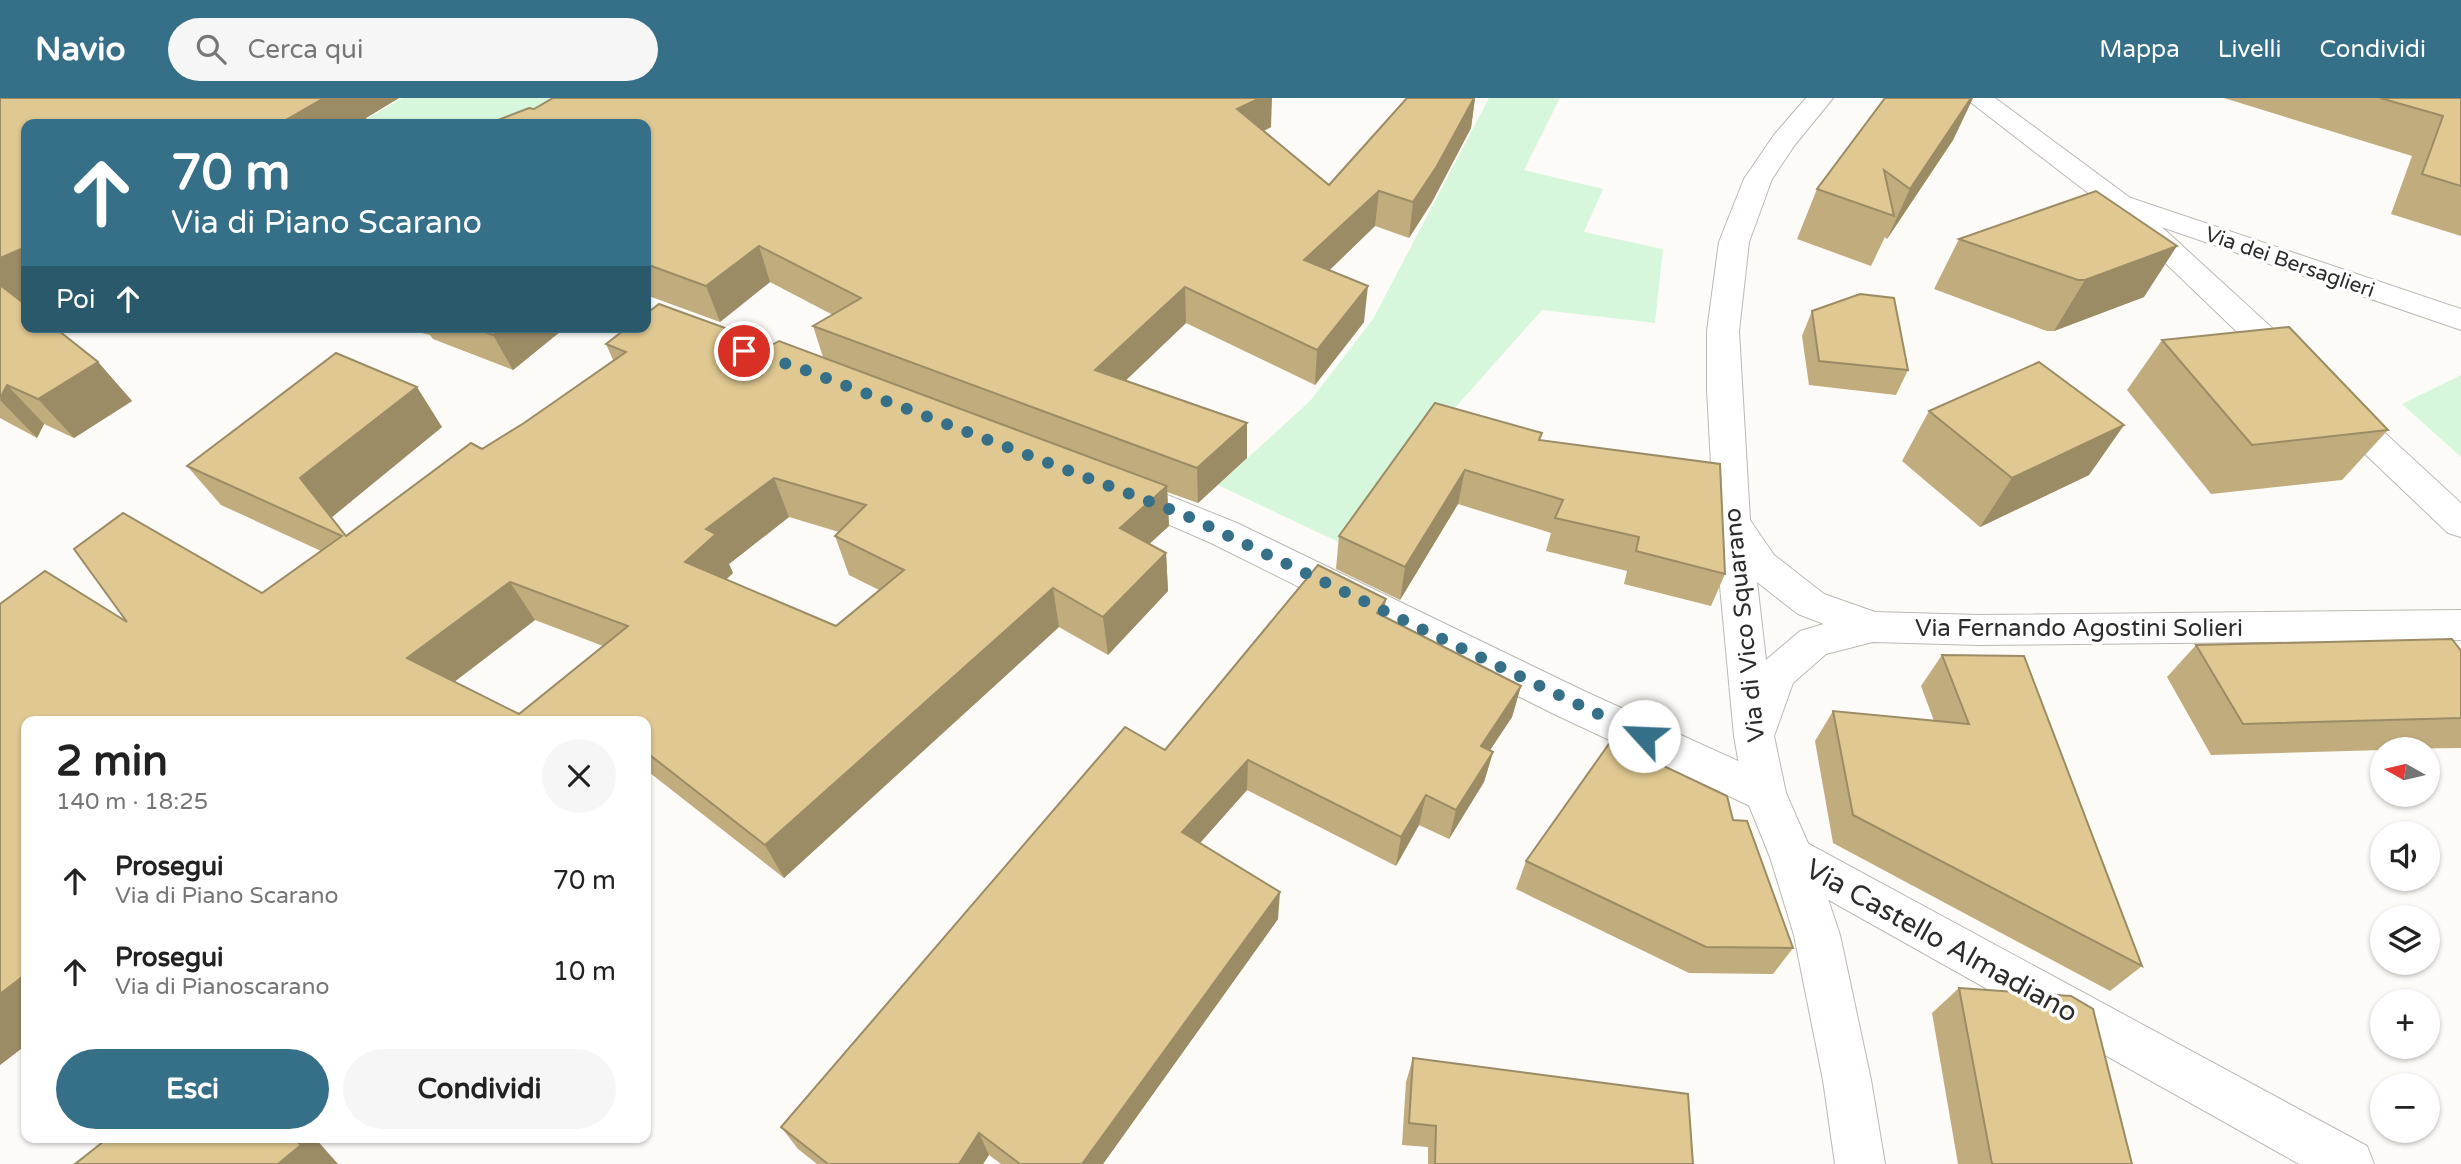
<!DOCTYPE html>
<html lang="it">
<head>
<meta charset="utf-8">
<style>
	body { margin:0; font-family:"Varela Round",sans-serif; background:#f6f6f6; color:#222; height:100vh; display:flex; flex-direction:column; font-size:26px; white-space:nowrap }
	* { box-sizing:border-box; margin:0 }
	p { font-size:23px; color:#767676 }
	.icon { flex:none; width:38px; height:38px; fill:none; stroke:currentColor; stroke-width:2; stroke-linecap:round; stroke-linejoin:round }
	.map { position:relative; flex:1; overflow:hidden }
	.side { position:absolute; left:21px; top:618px; width:630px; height:427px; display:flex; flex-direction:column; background:#fff; border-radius:14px; box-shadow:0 2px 5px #0004 }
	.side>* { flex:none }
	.hud { position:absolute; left:21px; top:21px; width:630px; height:214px; border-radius:14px; box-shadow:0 2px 5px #0004; background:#357088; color:#fff; overflow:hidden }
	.needle { width:46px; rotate:278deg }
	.fabs { position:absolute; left:2370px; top:639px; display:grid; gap:14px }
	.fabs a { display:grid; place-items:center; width:70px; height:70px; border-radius:50%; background:#fff; box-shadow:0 2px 5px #0004; font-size:35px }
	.pin { position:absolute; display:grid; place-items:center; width:60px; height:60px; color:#fff; margin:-30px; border:4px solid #fff; border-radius:50%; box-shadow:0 2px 7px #0007 }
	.me { position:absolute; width:77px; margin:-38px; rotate:295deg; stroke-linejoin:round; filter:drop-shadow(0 0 5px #0008) }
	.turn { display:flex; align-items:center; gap:24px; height:147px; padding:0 35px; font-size:32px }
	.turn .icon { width:91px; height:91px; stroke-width:2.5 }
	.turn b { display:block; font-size:49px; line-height:60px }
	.then { display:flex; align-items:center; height:66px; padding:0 35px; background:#0003; gap:14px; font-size:26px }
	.round { display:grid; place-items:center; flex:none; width:74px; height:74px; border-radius:37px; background:#f6f6f6 }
	.overview { display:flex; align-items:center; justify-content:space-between; height:119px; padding:0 35px }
	h1 { font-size:42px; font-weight:800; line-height:52px }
	.primary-button { display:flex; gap:14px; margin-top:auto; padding:14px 35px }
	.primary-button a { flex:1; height:80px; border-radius:42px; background:#357088; color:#fff; font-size:28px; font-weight:800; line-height:80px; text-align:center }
	.primary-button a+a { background:#f6f6f6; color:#222 }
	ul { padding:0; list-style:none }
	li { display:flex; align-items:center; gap:21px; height:91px; padding:0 35px }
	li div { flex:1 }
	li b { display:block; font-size:26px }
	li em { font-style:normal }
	header { display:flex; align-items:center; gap:42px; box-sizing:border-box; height:98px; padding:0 35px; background:#357088; color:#fff }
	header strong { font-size:33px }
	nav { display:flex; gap:38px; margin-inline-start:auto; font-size:24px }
	.search { width:490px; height:63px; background:#f6f6f6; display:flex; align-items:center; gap:18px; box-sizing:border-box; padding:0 24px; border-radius:38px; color:#767676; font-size:26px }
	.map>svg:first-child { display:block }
	.green { fill:#d7f7dd }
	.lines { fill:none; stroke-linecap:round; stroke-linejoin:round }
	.minor-casing { stroke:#bbb9b5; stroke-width:2 }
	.secondary-casing { stroke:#bbb9b5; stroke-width:2 }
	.minor { fill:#fff; fill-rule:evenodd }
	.secondary { fill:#fff; fill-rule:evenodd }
	.wall { fill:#c0ac7d; fill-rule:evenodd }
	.shaded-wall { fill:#9c8c66 }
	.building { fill:#dfc891; stroke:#9c8c66; stroke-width:2; fill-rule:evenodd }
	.route { stroke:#357088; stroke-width:12; stroke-dasharray:0 21.6 }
	.labels { text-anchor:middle; stroke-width:7; stroke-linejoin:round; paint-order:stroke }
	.far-street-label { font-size:21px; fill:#2d2c2a; stroke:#fff }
	.street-label { font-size:24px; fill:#2d2c2a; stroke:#fff }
	.near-street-label { font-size:28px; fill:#2d2c2a; stroke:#fff }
</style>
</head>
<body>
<header>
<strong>Navio</strong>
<div class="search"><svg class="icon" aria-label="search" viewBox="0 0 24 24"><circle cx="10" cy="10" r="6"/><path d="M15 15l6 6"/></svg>Cerca qui</div>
<nav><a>Mappa</a><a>Livelli</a><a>Condividi</a></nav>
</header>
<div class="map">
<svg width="2461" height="1066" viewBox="0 0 2461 1066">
	<rect width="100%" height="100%" fill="#fdfbf7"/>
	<g class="green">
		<polygon points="402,0 630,0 562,26 370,26 371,24 365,22"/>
		<polygon points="1489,0 1560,0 1524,72 1603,91 1584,134 1663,151 1655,225 1542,212 1429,339 1351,450 1218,387 1310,303 1373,221"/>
		<polygon points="2461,277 2461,359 2402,306"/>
	</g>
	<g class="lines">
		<defs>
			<g id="minor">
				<polygon points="2119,96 2461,211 2461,232 2109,111 2105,105 2109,99"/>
				<polygon points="1120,378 1237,425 1584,593 1780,682 1786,695 1780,708 1765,713 1750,708 1556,617 1211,445 1108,400 1102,391 1108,382"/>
				<polygon points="1792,740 1807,745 2367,1048 2374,1066 2299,1066 1777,773 1770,759 1777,745"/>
			</g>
			<g id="secondary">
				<path d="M1806 0H1833L1794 48 1772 81 1749 144 1739 233 1750 422 1774 457 1824 496 1875 514 1979 517 2461 512V542L1979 547 1873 544 1826 556 1793 585 1774 638 1786 695 1814 759 1840 837 1871 982 1885 1066H1835L1823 982 1794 837 1770 759 1744 695 1734 638 1714 424 1707 291V233L1719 144 1744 81 1774 37ZM1757 484 1798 516 1824 526 1800 533 1766 562Z"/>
				<polygon points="1965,0 1995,0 2129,99 2306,261 2310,269 2306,277 2294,280 2282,277 2109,111"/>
				<polygon points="2337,298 2349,302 2461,405 2461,439 2448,435 2325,318 2320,310 2325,302"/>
			</g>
		</defs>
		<use href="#minor" class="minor-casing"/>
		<use href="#secondary" class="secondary-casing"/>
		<use href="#minor" class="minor"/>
		<use href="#secondary" class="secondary"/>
	</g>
	<g class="wall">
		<polygon points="0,0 399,0 366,20 369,25 26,26 22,204 98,264 132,303 74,340 44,326 37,340 0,320"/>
		<path d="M1474 0H1475L1471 30 1432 104 1409 140 1375 128 1329 172 1364 224 1315 287 1186 225 1125 283 1247 325V360L1198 405 1167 394 1169 428 1149 446 1166 455 1168 493 1108 557 1059 529 784 780 650 675 646 678V623H26V947L0 967V506L127 524 262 495 321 453 221 407 187 368 442 329 331 419 346 438 482 351 524 325 613 262 606 246 772 247 823 259 813 228 833 217 770 184 720 224 646 197V26L534 11 1271 29 1264 33 1329 87ZM789 419 839 434 835 438 849 477 879 492 836 528 726 481 733 475 729 466ZM535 522 603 548 519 616 454 584Z"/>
		<polygon points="1885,0 1973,0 1953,42 1887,141 1885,139 1871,168 1797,141 1817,91"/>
		<polygon points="2224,0 2461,0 2461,138 2391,116 2412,58"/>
		<polygon points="1959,141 2144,199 2054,233 2047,233 1934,191"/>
		<polygon points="1812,213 1908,272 1896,297 1809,287 1802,238"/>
		<polygon points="402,229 566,229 513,272 433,241 430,237 413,233"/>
		<polygon points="2162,242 2388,332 2342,382 2211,396 2127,292"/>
		<polygon points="1435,305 1540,342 1725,476 1711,508 1624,486 1627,473 1546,453 1551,435 1458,406 1400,502 1336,471 1339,438"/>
		<polygon points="1929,313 2124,327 2089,377 1980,429 1902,363"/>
		<polygon points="1384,518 1521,588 1512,619 1490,652 1493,654 1484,684 1449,741 1419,727 1396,768 1247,692 1200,745 1278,821 1103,1066 1001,1066 989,1057 983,1066 817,1066 798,1051 781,1029 1165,652"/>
		<polygon points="2196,547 2461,553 2461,650 2382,651 2382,652 2211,657 2167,579"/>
		<polygon points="1942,557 2142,868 2110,893 1833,745 1815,643 1833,613 1934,623 1921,588"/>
		<polygon points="1733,722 1793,850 1773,876 1689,875 1516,791 1526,763"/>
		<polygon points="1959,890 2132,1066 1958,1066 1932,915"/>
		<polygon points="1413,960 1693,1066 1428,1066 1428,1049 1402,1047 1406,984"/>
	</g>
	<g class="shaded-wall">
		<polygon points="324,0 399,0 366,20 369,25 367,26 279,26"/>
		<polygon points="1260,0 1272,0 1271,29 1237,46 1237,11"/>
		<polygon points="1474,0 1475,0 1471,30 1432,104 1409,140 1413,104"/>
		<polygon points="1971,0 1973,0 1953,42 1887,141 1910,91"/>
		<polygon points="1379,93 1375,128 1303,198 1304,162"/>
		<polygon points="759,148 770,184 720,224 706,188"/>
		<polygon points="2177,148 2144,199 2054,233 2085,182"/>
		<polygon points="26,149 26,203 12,208 0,194 0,160"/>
		<polygon points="1368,188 1364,224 1315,287 1317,252"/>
		<polygon points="1185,189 1186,225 1099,308 1095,272"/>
		<polygon points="503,229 566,229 513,272 493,237"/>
		<polygon points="98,264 132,303 74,340 38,301"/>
		<polygon points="7,287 44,326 37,340 0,302"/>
		<polygon points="417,289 442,329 331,420 300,380"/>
		<polygon points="1247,325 1247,360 1198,405 1197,370"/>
		<polygon points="2124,327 2089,377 1980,429 2012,380"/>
		<polygon points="1465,372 1458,406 1400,502 1405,469"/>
		<polygon points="774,380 789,419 729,466 733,475 704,503 685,464 706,431"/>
		<polygon points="1167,388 1169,428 1124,469 1120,430"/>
		<polygon points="1166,455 1168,493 1108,557 1103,519"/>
		<polygon points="510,484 535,522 437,597 407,560"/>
		<polygon points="1053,490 1059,529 784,780 765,747"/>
		<polygon points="1386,501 1381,533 1377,515"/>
		<polygon points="1521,588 1512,619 1473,678 1481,648"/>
		<polygon points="1493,654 1484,684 1449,741 1456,712"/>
		<polygon points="1248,662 1247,692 1184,763 1182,734"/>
		<polygon points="646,669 650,675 646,678"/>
		<polygon points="1426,697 1419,727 1396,768 1401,739"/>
		<polygon points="1280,794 1278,821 1103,1066 1082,1066"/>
		<polygon points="26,876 26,947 0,967 0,896"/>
		<polygon points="979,1035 989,1057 983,1066 959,1066"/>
		<polygon points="294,1040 315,1040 338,1066 278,1066"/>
	</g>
	<g class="building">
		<polygon points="0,0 324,0 279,26 26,26 26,149 0,160"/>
		<polygon points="553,0 1260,0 1237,11 1329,87 1407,0 1474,0 1437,68 1413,104 1379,93 1304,162 1368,188 1317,252 1185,189 1095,272 1247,325 1197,370 813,228 861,200 759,148 706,188 646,166 646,26 488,26 529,10 534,11"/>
		<polygon points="1885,0 1971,0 1910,91 1884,72 1894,118 1817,91"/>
		<polygon points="2380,0 2461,0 2461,88 2422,76 2443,18"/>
		<polygon points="2096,93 2177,148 2085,182 2078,182 1959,141"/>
		<polygon points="0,187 26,207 26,229 54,229 98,264 38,301 7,287 0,300"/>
		<polygon points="1860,196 1894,200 1908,272 1819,263 1812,213"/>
		<path d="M659 206 772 247 779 243 1167 388 1120 430 1166 455 1103 519 1053 490 765 747 646 654V623H26V876L0 896V506L45 473 127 524 74 451 123 415 262 495 342 438 187 368 336 255 417 289 300 380 346 438 471 345 482 351 524 325 626 254 606 246 628 229H646V216ZM774 380 866 407 835 438 904 472 836 528 685 464 716 436 706 431ZM510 484 628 528 519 616 407 560Z"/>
		<polygon points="474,229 503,229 493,237"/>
		<polygon points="2289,229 2388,332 2252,347 2162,242"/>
		<polygon points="2039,264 2124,327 2012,380 1929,313"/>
		<polygon points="1435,305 1542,335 1539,342 1720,366 1725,476 1636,453 1639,439 1555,420 1563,402 1465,372 1405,469 1339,438"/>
		<polygon points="1318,467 1386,501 1377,515 1521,588 1481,648 1493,654 1456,712 1426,697 1401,739 1248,662 1182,734 1280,794 1082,1066 1020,1066 979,1035 959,1066 828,1066 781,1029 1125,629 1165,652"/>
		<polygon points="2452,541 2461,553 2461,620 2243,626 2196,547"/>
		<polygon points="1942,557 2024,558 2142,868 1853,717 1833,613 1969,626"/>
		<polygon points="1611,643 1727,698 1733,722 1747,723 1793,850 1706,849 1526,763"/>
		<polygon points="1959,890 2071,898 2093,911 2132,1066 1992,1066"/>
		<polygon points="1413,960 1688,996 1693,1066 1435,1066 1436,1028 1409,1025"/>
		<polygon points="108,1040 294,1040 301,1047 278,1066 75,1066"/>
	</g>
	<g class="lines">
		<polyline class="route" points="744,253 797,269 1185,417 1644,638"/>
	</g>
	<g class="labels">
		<g class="far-street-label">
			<text transform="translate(2290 164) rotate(19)" y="7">Via dei Bersaglieri</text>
		</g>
		<g class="street-label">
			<text transform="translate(1744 527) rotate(-96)" y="8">Via di Vico Squarano</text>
			<text x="2079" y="538">Via Fernando Agostini Solieri</text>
		</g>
		<g class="near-street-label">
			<text transform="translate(1942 842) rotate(29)" y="10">Via Castello Almadiano</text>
		</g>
	</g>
</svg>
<div class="fabs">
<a><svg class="needle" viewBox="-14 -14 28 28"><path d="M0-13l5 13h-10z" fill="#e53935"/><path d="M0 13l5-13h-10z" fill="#767676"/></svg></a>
<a><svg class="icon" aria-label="sound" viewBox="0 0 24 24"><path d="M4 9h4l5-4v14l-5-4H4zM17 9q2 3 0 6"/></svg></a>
<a><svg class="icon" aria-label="layers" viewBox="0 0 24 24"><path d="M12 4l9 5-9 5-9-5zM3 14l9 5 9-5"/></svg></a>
<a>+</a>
<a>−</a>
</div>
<div class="pin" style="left:744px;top:253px;background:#d93025"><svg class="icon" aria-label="arrive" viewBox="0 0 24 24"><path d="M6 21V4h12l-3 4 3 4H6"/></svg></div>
<svg class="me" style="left:1644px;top:638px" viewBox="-20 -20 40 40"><circle r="19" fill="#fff"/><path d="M0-13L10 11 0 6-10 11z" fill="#357088"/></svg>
<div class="hud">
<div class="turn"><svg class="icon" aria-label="ahead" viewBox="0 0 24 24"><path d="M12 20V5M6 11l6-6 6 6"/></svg><div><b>70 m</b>Via di Piano Scarano</div></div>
<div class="then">Poi<svg class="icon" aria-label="ahead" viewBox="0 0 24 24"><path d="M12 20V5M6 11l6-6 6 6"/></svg></div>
</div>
<section class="side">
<div class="overview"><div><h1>2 min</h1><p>140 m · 18:25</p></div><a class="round"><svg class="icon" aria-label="close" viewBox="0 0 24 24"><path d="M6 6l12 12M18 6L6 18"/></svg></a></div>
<ul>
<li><svg class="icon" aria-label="ahead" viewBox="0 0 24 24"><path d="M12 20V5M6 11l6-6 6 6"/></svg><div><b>Prosegui</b><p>Via di Piano Scarano</p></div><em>70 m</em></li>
<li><svg class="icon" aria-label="ahead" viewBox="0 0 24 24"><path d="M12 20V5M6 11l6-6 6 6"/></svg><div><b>Prosegui</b><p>Via di Pianoscarano</p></div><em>10 m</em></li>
</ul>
<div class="primary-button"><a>Esci</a><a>Condividi</a></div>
</section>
</div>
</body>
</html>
